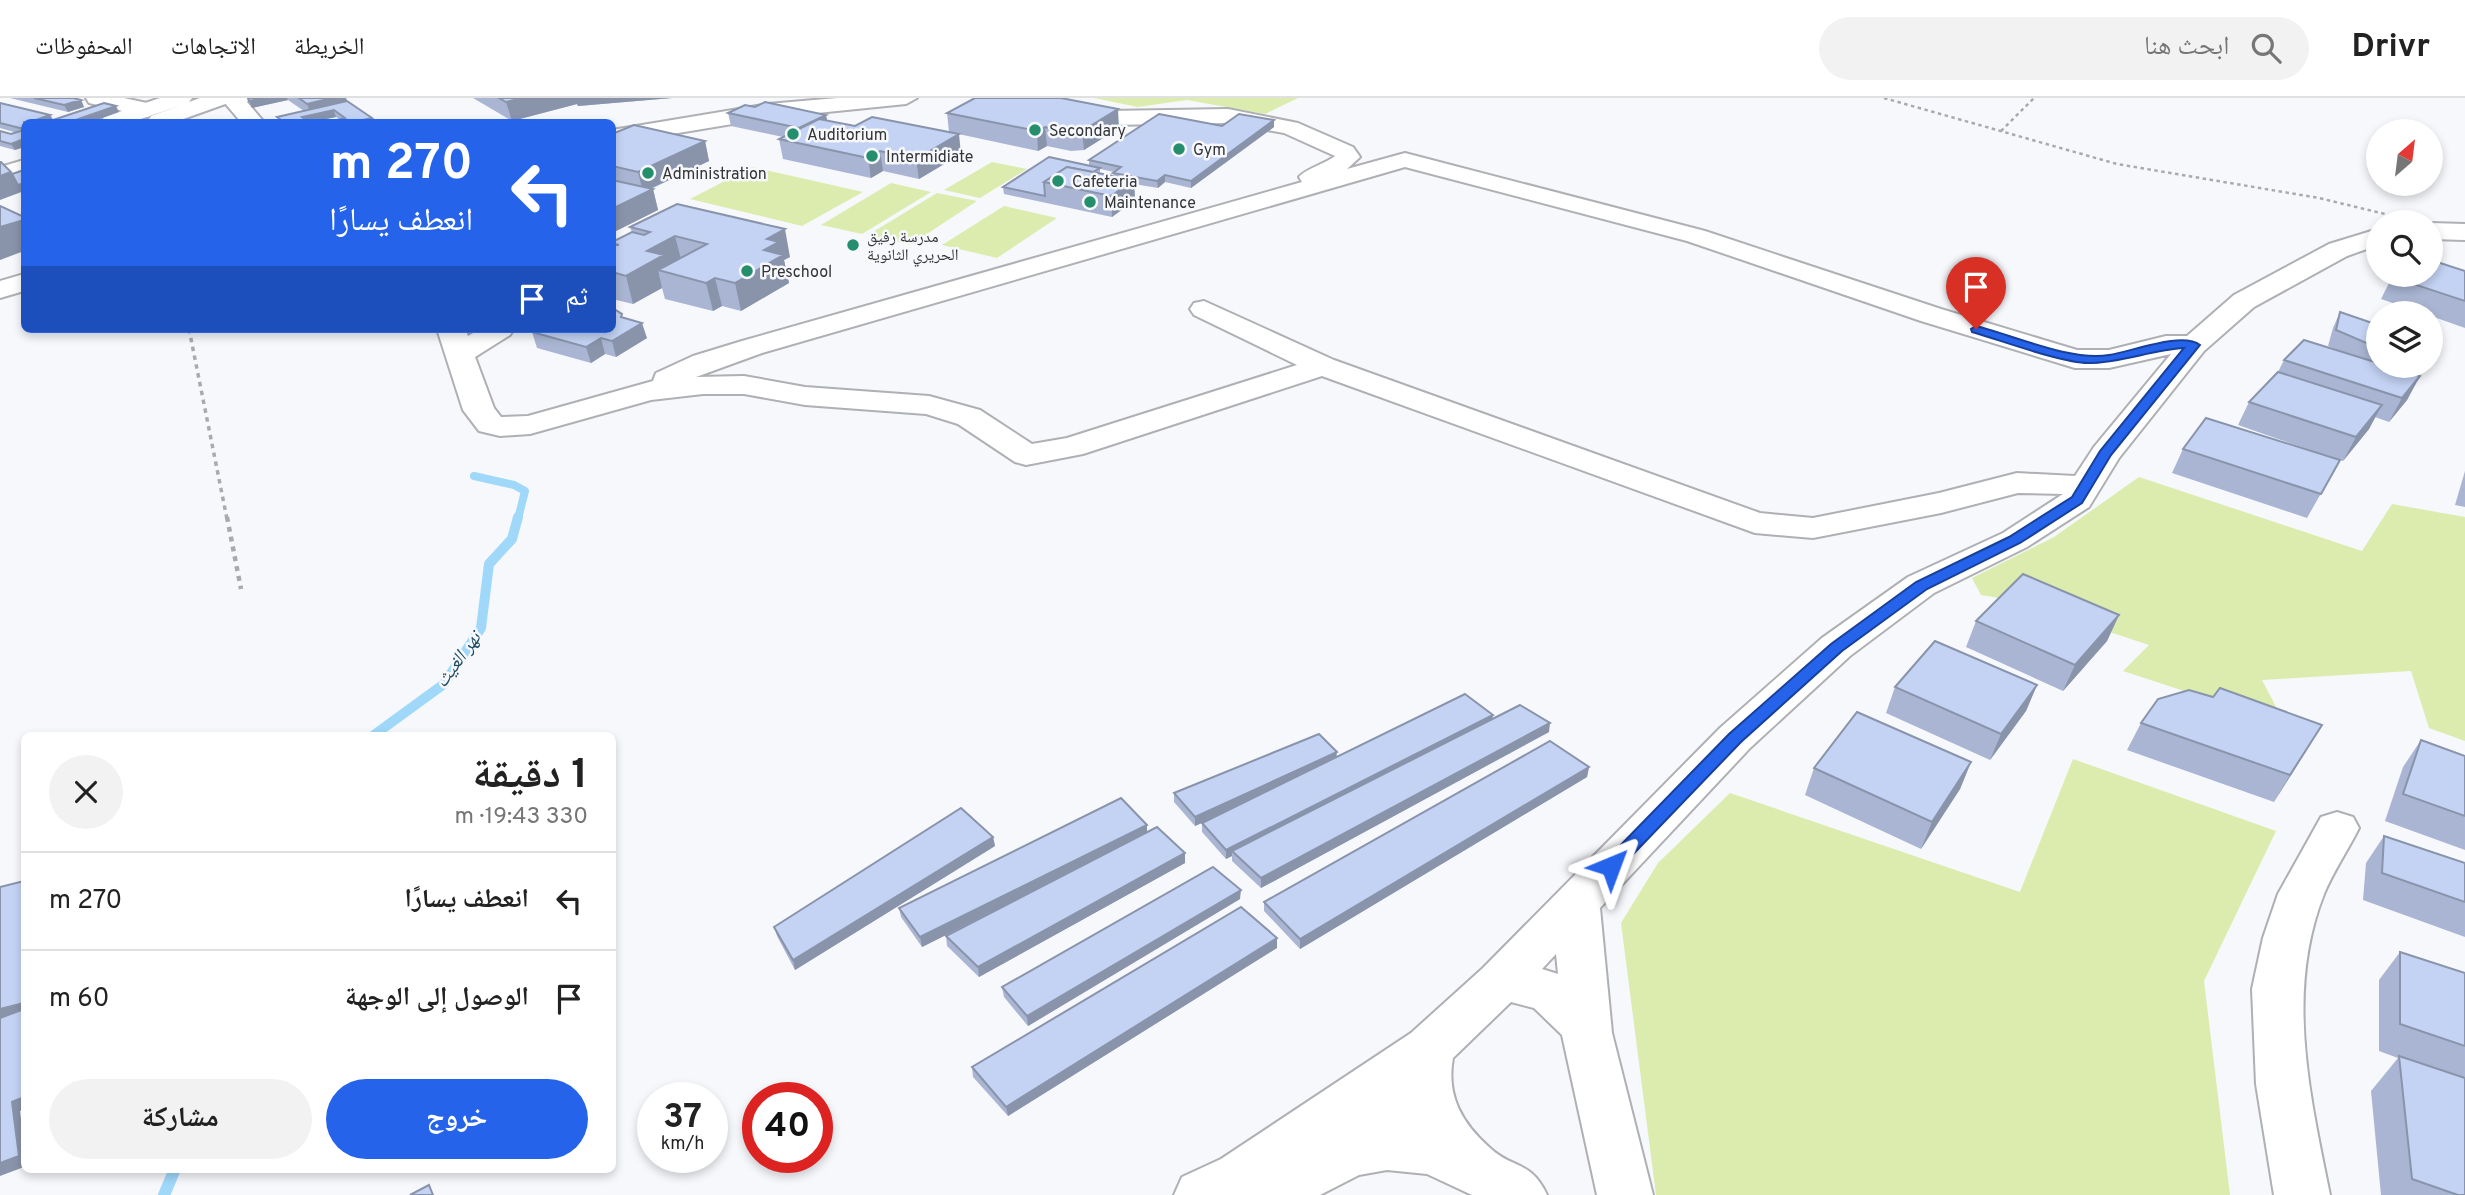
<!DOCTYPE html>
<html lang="ar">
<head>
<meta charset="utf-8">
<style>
	body { margin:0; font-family:Overpass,"Noto Naskh Arabic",sans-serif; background:#f2f2f2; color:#222; direction:rtl; height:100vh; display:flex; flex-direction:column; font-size:26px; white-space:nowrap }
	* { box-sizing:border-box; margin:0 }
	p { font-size:23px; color:#767676 }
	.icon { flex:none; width:38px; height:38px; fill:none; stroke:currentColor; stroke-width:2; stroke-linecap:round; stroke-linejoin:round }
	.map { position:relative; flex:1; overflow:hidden; direction:ltr }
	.drawer { position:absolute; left:21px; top:634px; width:595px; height:441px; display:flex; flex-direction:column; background:#fff; border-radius:10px; box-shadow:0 4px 10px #0003; direction:rtl }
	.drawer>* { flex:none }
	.top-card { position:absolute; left:21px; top:21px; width:595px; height:214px; border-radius:10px; box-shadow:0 4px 10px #0003; direction:rtl; background:#2563eb; color:#fff; overflow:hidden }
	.needle { width:46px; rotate:28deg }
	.buttons { position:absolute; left:2366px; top:21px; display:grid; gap:14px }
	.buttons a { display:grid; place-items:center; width:77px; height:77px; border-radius:50%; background:#fff; box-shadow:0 4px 10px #0003; font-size:35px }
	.speed { position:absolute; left:637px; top:984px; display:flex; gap:14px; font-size:35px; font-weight:700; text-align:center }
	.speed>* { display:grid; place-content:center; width:91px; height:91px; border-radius:50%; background:#fff; box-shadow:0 4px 10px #0003; line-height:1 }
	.speed small { font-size:18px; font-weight:400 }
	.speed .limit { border:10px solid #d22; background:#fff; color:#111 }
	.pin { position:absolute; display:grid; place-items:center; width:60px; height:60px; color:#fff; margin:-72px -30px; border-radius:50% 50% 50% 0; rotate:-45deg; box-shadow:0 0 7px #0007 }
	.pin .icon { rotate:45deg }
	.me { position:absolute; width:77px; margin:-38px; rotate:44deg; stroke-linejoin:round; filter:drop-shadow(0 0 5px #0008) }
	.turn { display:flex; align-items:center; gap:24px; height:147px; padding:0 28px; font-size:32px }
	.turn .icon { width:91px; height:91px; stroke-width:2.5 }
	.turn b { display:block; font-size:49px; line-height:60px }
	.then { display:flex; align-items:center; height:66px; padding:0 28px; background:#0003; gap:14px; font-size:26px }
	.round { display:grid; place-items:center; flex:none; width:74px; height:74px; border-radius:37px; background:#f2f2f2 }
	.headline { display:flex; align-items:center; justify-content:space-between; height:119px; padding:0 28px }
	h1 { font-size:42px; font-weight:700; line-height:52px }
	.primary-button { display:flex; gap:14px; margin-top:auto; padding:14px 28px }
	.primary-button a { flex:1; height:80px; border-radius:42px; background:#2563eb; color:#fff; font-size:28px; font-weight:700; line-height:80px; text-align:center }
	.primary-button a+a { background:#f2f2f2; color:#222 }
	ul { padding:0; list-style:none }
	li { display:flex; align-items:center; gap:21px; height:98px; padding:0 28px; border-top:2px solid #e0e0e0 }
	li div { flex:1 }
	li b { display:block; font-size:26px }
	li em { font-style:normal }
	header { display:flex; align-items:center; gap:42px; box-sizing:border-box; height:98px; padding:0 35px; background:#fff; border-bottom:2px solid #e0e0e0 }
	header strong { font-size:33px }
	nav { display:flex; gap:38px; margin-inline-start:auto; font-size:24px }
	.search { width:490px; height:63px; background:#f2f2f2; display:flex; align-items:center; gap:18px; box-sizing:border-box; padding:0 24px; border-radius:38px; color:#767676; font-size:26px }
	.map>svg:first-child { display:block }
	.green { fill:#dbecae }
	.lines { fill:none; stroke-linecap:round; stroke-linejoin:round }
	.stream-far2 { stroke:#a0d8f9; stroke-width:8 }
	.stream-far1 { stroke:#a0d8f9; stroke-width:10 }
	.stream { stroke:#a0d8f9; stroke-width:12 }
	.minor-casing { stroke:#afb0b4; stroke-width:4 }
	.highway-casing { stroke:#afb0b4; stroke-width:4 }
	.path-far2 { stroke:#a9aaad; stroke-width:2.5; stroke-dasharray:3.5 3.5; stroke-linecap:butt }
	.path-far1 { stroke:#a9aaad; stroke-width:3.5; stroke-dasharray:4.5 4.5; stroke-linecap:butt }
	.path { stroke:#a9aaad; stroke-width:4.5; stroke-dasharray:5 5; stroke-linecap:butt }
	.minor { fill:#fff; fill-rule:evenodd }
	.highway { fill:#fff; fill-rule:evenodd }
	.wall { fill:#a9b5d2; fill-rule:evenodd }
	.shaded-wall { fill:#8994ab }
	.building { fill:#c4d3f4; stroke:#8994ab; stroke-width:2 }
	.route { fill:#2563eb; stroke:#184099; stroke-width:2 }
	.poi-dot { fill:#258f6d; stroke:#f6f8fc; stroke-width:2.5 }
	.labels { text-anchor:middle; stroke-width:5; stroke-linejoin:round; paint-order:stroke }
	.far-poi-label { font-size:16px; fill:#343536; stroke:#f6f8fc; text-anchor:start }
	.water-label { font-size:19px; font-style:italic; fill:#204b61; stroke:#f6f8fc }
</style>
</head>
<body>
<header>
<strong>Drivr</strong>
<div class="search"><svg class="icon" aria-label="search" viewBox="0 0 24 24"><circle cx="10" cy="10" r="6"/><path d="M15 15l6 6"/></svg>ابحث هنا</div>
<nav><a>الخريطة</a><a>الاتجاهات</a><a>المحفوظات</a></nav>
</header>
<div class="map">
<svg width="2465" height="1097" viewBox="0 0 2465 1097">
	<rect width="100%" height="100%" fill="#f6f8fc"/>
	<g class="green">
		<polygon points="1094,0 1298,0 1265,16 1187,2 1138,9"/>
		<polygon points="992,64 1027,71 980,100 944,92"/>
		<polygon points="752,69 863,94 802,128 690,101"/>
		<polygon points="891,85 931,94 862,136 821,127"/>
		<polygon points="937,95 977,103 910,147 868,137"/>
		<polygon points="1004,108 1057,120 997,160 942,147"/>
		<polygon points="2139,379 2362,453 2392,406 2465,419 2465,643 2429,630 2411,573 2262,582 2285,626 2123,573 2149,547 2012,502 1981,497 1972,480 2054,439"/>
		<polygon points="2073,661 2276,733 2204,883 2230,1097 1656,1097 1621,825 1658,765 1730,695 2020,794"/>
	</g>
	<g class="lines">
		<polyline class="stream-far2" points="474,378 514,387 525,393 518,421"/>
		<polyline class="stream-far1" points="374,637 444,586 481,530 489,466 512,441 518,419"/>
		<polyline class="stream" points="164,1097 175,1071"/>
		<defs>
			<g id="minor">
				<polygon points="86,0 124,0 156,7 159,12 148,19 89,5"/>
				<polygon points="227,0 250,0 247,4 264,24 241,24 224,4"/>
				<polygon points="837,0 917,0 906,6 768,20 612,46 612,32 768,6"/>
				<path d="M980 0H1029L1108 13 1228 11 1298 25 1353 49 1360 59 1347 71 1405 55 1705 133 1941 211 2077 252H2109L2166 238H2187L2234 197 2329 146 2378 131V147L2347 158 2254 209 2204 253 2119 360 2089 409 2027 449 1934 495 1850 558 1750 650 1600 810 1612 935 1653 1097H1597L1562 937 1534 910 1511 904 1453 960C1446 998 1462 1025 1490 1050 1512 1071 1531 1062 1547 1097H1472L1427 1076 1387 1072 1359 1077 1320 1097H1174L1182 1079 1221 1061 1411 935 1483 870 1720 630 1822 540 1908 479 2003 435 2063 396 2018 395 1941 415 1813 440 1755 435 1322 278 1083 356 1026 367 1015 364 958 326 926 316 805 307 744 296H703L651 302 530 336 500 338 479 333 463 312 437 231H465L468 238 480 231H514L510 237 475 259 494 310 501 319 528 318 653 283 656 275 693 258 742 243 1302 84 1299 79C1305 71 1325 66 1335 58L1284 35 1228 25 1108 27 991 6ZM1405 69 1687 143 1921 223 2075 270H2109L2171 256 2094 349 2075 378 2017 375 1939 395 1813 420 1760 415 1334 262 1204 203 1194 205 1190 211 1194 217 1297 267 1067 340 1032 346 980 312 929 298 805 289 744 278 696 279 762 255ZM1556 856 1558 876 1542 871Z"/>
				<polygon points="2431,125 2465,126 2465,142 2431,141"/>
				<polygon points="24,176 24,193 0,200 0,183"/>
				<path d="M2337 714 2353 719 2359 730C2348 752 2333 774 2324 796 2285 894 2310 998 2330 1097H2274L2256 986 2252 891 2263 840 2278 796 2321 719Z"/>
			</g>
			<g id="highway">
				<polygon points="160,0 192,0 189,4 200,0 231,0 228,5 175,24 148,23 151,18 182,7 132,24 101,24 104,19"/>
				<polygon points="24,62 24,77 0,84 0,69"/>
			</g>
		</defs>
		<use href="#minor" class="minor-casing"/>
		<use href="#highway" class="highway-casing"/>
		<g class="path-far2">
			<polyline points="1884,0 2117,66 2319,100 2418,124"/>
			<polyline points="2001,33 2034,0"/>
		</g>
		<polyline class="path-far1" points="189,231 227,421"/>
		<polyline class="path" points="227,419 241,491"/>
		<use href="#minor" class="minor"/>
		<use href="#highway" class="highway"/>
	</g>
	<g class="wall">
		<polygon points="10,0 73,0 81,2 84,9 68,14"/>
		<polygon points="247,0 346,0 347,3 372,20 340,21 336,19 311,24 280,24 277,19 304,13 288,2 252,10"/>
		<polygon points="473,0 672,0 578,8 577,6 512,23"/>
		<polygon points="0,5 50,17 53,22 119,14 91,24 24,24 24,49 15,52 0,48 0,33 11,36 17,35 0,30"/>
		<polygon points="755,9 827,23 961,56 919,81 883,73 871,80 783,61 779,41 783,39 731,28 728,15"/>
		<polygon points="947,15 1119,30 1084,52 1071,53 1047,48 1038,53 949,34"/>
		<path d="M1274 22V29L1191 90 1165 84 1158 90 1134 86 1135 102 1112 119 1004 96 1003 89 1089 67V62L1222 28ZM1100 71 1114 74 1113 78 1100 75Z"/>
		<polygon points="612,36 705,43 709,63 651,91 653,91 658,112 612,135"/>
		<polygon points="630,129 790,159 784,162 789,185 741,213 722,208 713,213 665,201 662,190 633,206 612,201 612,144 632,134"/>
		<polygon points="2465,173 2465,230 2431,218 2431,215 2422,215 2381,201 2392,179"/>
		<polygon points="2340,214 2378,227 2378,268 2422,268 2412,276 2420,278 2407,302 2389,324 2375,319 2369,331 2343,363 2340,362 2307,420 2172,375 2183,351 2321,356 2238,327 2249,304 2278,274 2284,262 2344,255 2328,248 2333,230"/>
		<polygon points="623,220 647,240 616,259 605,256 591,265 537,250 532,234"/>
		<polygon points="2465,373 2465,409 2455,407"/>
		<polygon points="2119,517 2107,543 2063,593 1966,549 1976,523"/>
		<polygon points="2037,587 2026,613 1990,662 1886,615 1895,589"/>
		<polygon points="2213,599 2306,653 2274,704 2127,652 2141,625"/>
		<polygon points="1493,617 1492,621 1549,634 1261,790 1232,763 1232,758 1226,761 1202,734 1202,725 1195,728 1174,704 1174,695 1336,659"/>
		<polygon points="2421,642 2465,658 2465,752 2385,723 2403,669"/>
		<polygon points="1971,664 1960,691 1921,751 1805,697 1814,670"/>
		<polygon points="1589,669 1587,679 1300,851 1264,813 1264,804"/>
		<polygon points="1147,727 1147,734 1185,755 1185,765 979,879 947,848 946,838 1008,806 922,849 901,819 899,810"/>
		<polygon points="2384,738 2465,765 2465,839 2363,802 2366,765"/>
		<polygon points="993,739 995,748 795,872 777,838 774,829"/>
		<polygon points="1240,801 1028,928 1004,899 1002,889"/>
		<polygon points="1277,840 1277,850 1008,1018 973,979 972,969"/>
		<polygon points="2400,854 2465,875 2465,1097 2381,1097 2371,993 2398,960 2379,953 2379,882"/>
	</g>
	<g class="shaded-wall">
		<polygon points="265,0 287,0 288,2 252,10 249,3"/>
		<polygon points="332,0 346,0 349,10 334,13 336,19 311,24 304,24 302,19 311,17 307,6"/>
		<polygon points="522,0 672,0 578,8 577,6 512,23 506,4"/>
		<polygon points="81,2 84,9 68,14 64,7"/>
		<polygon points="116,8 119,14 91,24 70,24"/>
		<polygon points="1118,11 1119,30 1084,52 1082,33"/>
		<polygon points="50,17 54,23 51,24 30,24"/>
		<polygon points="826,17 829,30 799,30"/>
		<polygon points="372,20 374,24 354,24"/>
		<polygon points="1274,22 1274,29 1191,90 1191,83"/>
		<polygon points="1045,29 1047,48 1038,53 1037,33"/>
		<polygon points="959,36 961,56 919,81 916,61"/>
		<polygon points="24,41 24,49 15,52 11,46"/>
		<polygon points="705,43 709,63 643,94 638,74"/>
		<polygon points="880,53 883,73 871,80 868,60"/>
		<polygon points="11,74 18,87 24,85 24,93 0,102 0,78"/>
		<polygon points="1165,77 1165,84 1158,90 1157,83"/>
		<polygon points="1134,82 1135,102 1112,119 1111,98"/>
		<polygon points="653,91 658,112 612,135 612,111"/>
		<polygon points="24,122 24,153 0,162 0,129"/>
		<polygon points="785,131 790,159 784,162 789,185 741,213 735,185 764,152 767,141"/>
		<polygon points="675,138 682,165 658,172 662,190 633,206 626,178 647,153"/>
		<polygon points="715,180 722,208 713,213 706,185"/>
		<polygon points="642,225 647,240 616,259 612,243"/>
		<polygon points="601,240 605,256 591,265 586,249"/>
		<polygon points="2438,247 2431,260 2431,252"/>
		<polygon points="2411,268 2422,268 2404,281"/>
		<polygon points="2420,278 2407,302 2389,324 2402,300"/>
		<polygon points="2382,307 2369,331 2343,363 2356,339"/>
		<polygon points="2119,517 2107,543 2063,593 2075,567"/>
		<polygon points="2037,587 2026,613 1990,662 2001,636"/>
		<polygon points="1493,617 1491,627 1232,753 1232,758 1226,761 1226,752"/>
		<polygon points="1550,625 1549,634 1261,790 1261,780"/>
		<polygon points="2322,627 2306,653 2274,704 2290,677"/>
		<polygon points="1337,654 1336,663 1195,728 1195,719"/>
		<polygon points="1971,664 1960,691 1921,751 1932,724"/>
		<polygon points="1589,669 1587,679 1300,851 1300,841"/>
		<polygon points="1147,727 1147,736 922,849 920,839"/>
		<polygon points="993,739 995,748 795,872 793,862"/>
		<polygon points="1185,755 1185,765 979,879 978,869"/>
		<polygon points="1241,792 1240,801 1028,928 1027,918"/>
		<polygon points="1277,840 1277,850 1008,1018 1006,1009"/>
		<polygon points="24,905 24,916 0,923 0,911"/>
		<polygon points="24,999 24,1012 20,1013 24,1046 24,1069 0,1078 0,1065 12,1004"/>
	</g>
	<g class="building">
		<polygon points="34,0 73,0 81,2 64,7"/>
		<polygon points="248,0 265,0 249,3"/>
		<polygon points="299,0 332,0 307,6"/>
		<polygon points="499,0 522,0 506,4"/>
		<polygon points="975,0 1061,0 1118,11 1082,33 1070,34 1045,29 1037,33 947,15"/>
		<polygon points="347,3 372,20 354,24 328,24 345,20 334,12 302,19 308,24 284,24 277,19"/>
		<polygon points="765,4 826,17 799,30 728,15 745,7 755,9"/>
		<polygon points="0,5 50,17 30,24 34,24 24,24 24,31 0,25"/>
		<polygon points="104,5 116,8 70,24 47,24"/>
		<polygon points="1159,16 1222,28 1239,16 1274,22 1191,83 1165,77 1157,83 1113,75 1121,69 1089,62"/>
		<polygon points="872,19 959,36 916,61 880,53 868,60 779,41 819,21 855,28"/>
		<polygon points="634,27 705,43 638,74 612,68 612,36"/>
		<polygon points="24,32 24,41 11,46 0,43 0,33 11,36"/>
		<polygon points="1049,59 1100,70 1093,74 1067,69 1044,84 1045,98 1003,89"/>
		<polygon points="0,64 1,64 11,74 0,78"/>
		<polygon points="1067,69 1134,82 1111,98 1044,84"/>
		<polygon points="24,72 24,85 18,87 12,76"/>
		<polygon points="612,82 653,91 612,111"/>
		<polygon points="677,106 785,131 767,141 779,144 764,152 783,157 735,185 715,180 706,185 658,172 707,146 675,138 647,153 664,157 626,178 612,174 612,147 619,147 612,145 612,144 632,134 644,137 650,134 630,129"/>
		<polygon points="0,108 24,119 24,122 0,129"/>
		<polygon points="2431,162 2465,173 2465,203 2392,179 2397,177 2431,177"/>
		<polygon points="612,211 614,211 622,216 621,219 642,225 612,243 601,240 586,249 532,234 538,231 612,231"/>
		<polygon points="2340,214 2378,227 2378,250 2336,232"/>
		<polygon points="2304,242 2378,265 2378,268 2386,268 2420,278 2402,300 2284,262"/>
		<polygon points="2431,245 2438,247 2431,252"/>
		<polygon points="2278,274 2382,307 2356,339 2249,304"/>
		<polygon points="2206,320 2340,362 2321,396 2183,351"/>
		<polygon points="2023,476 2119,517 2075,567 1976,523"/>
		<polygon points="1935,543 2037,587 2001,636 1895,589"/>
		<polygon points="2220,590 2322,627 2290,677 2141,625 2158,601 2189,592 2213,599"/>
		<polygon points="1465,596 1493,617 1226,752 1202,725"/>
		<polygon points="1520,607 1550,625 1261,780 1232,753"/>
		<polygon points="1857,614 1971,664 1932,724 1814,670"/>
		<polygon points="1319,636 1337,654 1195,719 1174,695"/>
		<polygon points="2421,642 2465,658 2465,718 2403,696"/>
		<polygon points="1550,643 1589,669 1300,841 1264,804"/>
		<polygon points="1121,700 1147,727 920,839 899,810"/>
		<polygon points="961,710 993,739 793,862 774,829"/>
		<polygon points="1157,729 1185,755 978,869 946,838"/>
		<polygon points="2384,738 2465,765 2465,804 2382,775"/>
		<polygon points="1213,769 1241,792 1027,918 1002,889"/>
		<polygon points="24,783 24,905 0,911 0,789"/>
		<polygon points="1241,809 1277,840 1006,1009 972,969"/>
		<polygon points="2400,854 2465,875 2465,948 2400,926"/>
		<polygon points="24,911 24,999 12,1004 19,1058 0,1065 0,920"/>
		<polygon points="2399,958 2465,980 2465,1097 2458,1097 2412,1081"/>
		<polygon points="429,1087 433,1097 410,1097"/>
	</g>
	<path class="route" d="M1976 228C2016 238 2069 263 2109 257 2131 254 2182 233 2200 247L2111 357 2082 405 2020 445 1927 491 1842 553 1741 644 1618 772H1605L1602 768 1605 763 1729 636 1831 546 1916 484 2009 439 2072 399 2100 353 2184 250C2151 252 2121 265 2088 265 2062 265 2000 242 1972 234L1971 231Z"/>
	<g class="poi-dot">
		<circle cx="1035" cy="32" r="7"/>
		<circle cx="793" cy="36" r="7"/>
		<circle cx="1179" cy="51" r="7"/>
		<circle cx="872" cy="58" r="7"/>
		<circle cx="648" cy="75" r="7"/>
		<circle cx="1058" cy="83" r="7"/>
		<circle cx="1090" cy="104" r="7"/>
		<circle cx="853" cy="147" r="7"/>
		<circle cx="747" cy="173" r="7"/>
	</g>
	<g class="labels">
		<g class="far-poi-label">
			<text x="1049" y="38">Secondary</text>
			<text x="807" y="42">Auditorium</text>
			<text x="1193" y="57">Gym</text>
			<text x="886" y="64">Intermidiate</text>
			<text x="662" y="81">Administration</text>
			<text x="1072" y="89">Cafeteria</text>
			<text x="1104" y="110">Maintenance</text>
			<text x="867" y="144">مدرسة رفيق<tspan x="867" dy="18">الحريري الثانوية</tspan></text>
			<text x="761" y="179">Preschool</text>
		</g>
		<g class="water-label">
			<text transform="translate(457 561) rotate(-54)" y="7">نهر الغيث</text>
		</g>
	</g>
</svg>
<div class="buttons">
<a><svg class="needle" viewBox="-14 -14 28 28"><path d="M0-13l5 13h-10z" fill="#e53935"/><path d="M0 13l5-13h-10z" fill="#767676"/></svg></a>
<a><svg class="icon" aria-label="search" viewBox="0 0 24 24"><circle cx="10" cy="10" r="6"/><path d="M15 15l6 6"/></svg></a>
<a><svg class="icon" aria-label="layers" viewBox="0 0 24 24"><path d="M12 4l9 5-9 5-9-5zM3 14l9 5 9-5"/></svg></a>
</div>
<div class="speed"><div>37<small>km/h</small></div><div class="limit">40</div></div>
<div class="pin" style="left:1976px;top:231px;background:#d93025"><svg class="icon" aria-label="arrive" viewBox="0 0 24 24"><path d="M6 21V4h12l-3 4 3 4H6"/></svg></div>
<svg class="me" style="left:1611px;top:768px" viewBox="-20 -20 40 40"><path d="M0-17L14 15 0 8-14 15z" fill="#2563eb" stroke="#fff" stroke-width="4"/></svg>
<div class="top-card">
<div class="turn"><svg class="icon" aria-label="left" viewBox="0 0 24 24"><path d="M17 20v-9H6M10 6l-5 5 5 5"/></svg><div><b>270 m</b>انعطف يسارًا</div></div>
<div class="then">ثم<svg class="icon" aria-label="arrive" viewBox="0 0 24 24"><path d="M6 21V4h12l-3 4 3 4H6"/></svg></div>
</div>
<section class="drawer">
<div class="headline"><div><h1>1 دقيقة</h1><p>330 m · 19:43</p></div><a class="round"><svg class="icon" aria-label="close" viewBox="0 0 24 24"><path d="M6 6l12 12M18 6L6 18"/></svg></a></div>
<ul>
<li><svg class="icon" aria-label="left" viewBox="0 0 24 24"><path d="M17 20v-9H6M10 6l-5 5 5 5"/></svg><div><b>انعطف يسارًا</b></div><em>270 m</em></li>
<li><svg class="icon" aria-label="arrive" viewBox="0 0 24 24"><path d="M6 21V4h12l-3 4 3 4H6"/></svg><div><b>الوصول إلى الوجهة</b></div><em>60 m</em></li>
</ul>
<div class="primary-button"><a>خروج</a><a>مشاركة</a></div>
</section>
</div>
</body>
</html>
